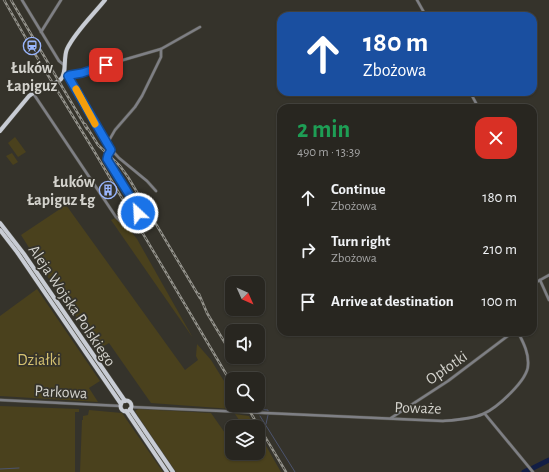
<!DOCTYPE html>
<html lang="en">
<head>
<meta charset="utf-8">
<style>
	body { margin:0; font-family:"Alegreya Sans",sans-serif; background:#302e29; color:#f1f3f6; height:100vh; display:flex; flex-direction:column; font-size:15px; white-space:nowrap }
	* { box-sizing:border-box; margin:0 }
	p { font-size:13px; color:#a5a5a5 }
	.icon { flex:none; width:22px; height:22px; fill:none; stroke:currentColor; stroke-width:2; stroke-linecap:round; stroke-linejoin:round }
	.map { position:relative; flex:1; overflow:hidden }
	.sheet { position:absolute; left:277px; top:104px; width:260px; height:232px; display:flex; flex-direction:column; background:#282620; border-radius:12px; box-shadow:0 1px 3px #0004,0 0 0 1px #44433e }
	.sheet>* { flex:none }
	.banner { position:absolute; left:277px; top:12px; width:260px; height:84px; border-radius:12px; box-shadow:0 1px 3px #0004,0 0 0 1px #44433e; background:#1a4fa0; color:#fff; overflow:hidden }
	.needle { width:26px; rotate:135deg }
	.fabs { position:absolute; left:225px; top:276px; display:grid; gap:8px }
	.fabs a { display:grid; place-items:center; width:40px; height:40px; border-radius:8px; background:#282620; box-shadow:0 1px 3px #0004,0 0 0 1px #44433e; font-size:20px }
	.pin { position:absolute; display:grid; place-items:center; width:34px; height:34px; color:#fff; margin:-17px; border-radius:8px; box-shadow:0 2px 6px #0006 }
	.me { position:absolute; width:44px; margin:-22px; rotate:335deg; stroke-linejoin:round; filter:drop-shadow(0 0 3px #0008) }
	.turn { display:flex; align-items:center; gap:14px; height:84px; padding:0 20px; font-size:18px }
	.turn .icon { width:52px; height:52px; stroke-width:2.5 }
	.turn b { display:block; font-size:28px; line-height:34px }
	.round { display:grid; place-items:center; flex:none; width:42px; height:42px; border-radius:12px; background:#302e29 }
	.headline { display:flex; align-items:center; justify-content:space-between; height:68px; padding:0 20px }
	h1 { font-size:24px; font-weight:700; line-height:30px; color:#1e9e55 }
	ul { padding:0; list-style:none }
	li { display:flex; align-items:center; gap:12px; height:52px; padding:0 20px }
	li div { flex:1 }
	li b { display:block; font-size:15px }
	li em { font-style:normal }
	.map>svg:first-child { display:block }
	.green { fill:#4a411d }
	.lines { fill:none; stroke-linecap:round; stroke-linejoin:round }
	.stream { stroke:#4c546e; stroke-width:1 }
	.river { stroke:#121e45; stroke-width:5 }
	.minor-casing { stroke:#515048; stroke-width:3.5 }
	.primary-casing { stroke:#515048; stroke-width:5 }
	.minor { stroke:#7e7f84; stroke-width:2.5 }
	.primary { stroke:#c8ccd4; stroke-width:4 }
	.rail-casing { stroke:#93928b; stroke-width:2.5 }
	.rail { stroke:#35332b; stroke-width:1; stroke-dasharray:3; stroke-linecap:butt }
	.route-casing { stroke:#114b97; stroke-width:10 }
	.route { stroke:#1a73e8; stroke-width:7 }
	.slow { stroke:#f59e0b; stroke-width:7 }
	.labels { text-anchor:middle; stroke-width:3.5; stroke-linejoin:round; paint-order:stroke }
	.poi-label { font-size:16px; font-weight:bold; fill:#d3d2cc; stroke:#35332b }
	.street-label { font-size:16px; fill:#d3d2cc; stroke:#35332b }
	.park-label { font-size:16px; fill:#d5c170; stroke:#35332b }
</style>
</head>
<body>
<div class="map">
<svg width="549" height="472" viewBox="0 0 549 472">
	<rect width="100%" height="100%" fill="#35332b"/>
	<g class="green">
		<polygon points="15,137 26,152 18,157 8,143"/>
		<polygon points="12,153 18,162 13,165 6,156"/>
		<polygon points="66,205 185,370 198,360 196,356 197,344 211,360 232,394 232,405 234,405 232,409 151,403 109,343 99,349 47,276 21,235"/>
		<polygon points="115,218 128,228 137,239 193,338 111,220"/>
		<polygon points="37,289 100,381 89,388 98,402 0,396 0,316"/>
		<polygon points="0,406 79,409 79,412 75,412 75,472 0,472"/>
		<polygon points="138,409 211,413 232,443 232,453 239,453 244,460 260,456 258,452 258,432 281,472 176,472 138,416 135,411"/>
		<polygon points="89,410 122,413 163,472 80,472 82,420 83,420 83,416 88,415"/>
		<polygon points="235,414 249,416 255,427 244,427"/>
	</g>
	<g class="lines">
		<g class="stream">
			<polyline points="249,405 252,409 268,410 268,411"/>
			<polyline points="260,416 295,472"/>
			<polyline points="266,424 268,415"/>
			<polyline points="0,469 19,468"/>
		</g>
		<g class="river">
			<polyline points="533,468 549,460"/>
			<polyline points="524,472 528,470"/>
		</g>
		<defs>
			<g id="minor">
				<polyline points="22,0 59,61 64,65"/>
				<polyline points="417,0 426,16"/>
				<polyline points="41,32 61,0"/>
				<polyline points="64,74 68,76 72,82 109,147 119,158 147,181 156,191"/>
				<polyline points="68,76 161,49 200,27"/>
				<polyline points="470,92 477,105 474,108"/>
				<path d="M33 93 116 217C117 218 120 221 122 222 129 224 138 217 138 211L107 159 108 155 111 150"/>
				<polyline points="107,144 115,130 135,107 142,96 161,57 161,49"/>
				<polyline points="540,280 549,300"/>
				<polyline points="533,284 549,275"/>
				<polyline points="0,400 121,406"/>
				<path d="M131 407 443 421C456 420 472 419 483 414 497 408 528 380 528 365 529 353 523 342 518 332"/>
				<polyline points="485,414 533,472"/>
				<polyline points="391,418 448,381 513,332"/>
			</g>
			<g id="primary">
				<path d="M0 131 29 96C38 88 52 88 61 79 67 73 63 58 67 49 75 32 93 15 105 0"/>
				<polyline points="0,223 24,254 125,401"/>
				<polyline points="0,230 17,252 121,404"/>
				<circle cx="126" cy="406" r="5.5"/>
				<polyline points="130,409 173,472"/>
				<polyline points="126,411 167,472"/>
			</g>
		</defs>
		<use href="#minor" class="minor-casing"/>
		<use href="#primary" class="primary-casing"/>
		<use href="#minor" class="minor"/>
		<use href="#primary" class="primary"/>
		<defs>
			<g id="rail">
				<polyline points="4,0 32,49 94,151 232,384"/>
				<polyline points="11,0 87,129"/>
				<polyline points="85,124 98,145 120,166 128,177 200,298"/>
				<polyline points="199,294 207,313 225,343"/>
				<polyline points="246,405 286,472"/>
			</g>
		</defs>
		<use href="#rail" class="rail-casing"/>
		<use href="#rail" class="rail"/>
	</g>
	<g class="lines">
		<defs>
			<polyline id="route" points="106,65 82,73 70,75 68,76 111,150 108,155 107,159 138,209 138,213"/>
		</defs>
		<use href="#route" class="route-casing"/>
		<use href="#route" class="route"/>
		<polyline class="slow" points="76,89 95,124"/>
	</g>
	<defs>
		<symbol id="station-ring" viewBox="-11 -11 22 22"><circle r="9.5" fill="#35332b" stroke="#99b5fd" stroke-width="1.5"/><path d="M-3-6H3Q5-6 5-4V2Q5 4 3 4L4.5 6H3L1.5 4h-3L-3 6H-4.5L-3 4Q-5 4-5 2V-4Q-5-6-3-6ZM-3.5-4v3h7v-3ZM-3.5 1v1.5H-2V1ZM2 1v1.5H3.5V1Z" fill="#99b5fd"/></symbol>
		<symbol id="building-ring" viewBox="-11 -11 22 22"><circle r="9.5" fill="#35332b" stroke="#99b5fd" stroke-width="1.5"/><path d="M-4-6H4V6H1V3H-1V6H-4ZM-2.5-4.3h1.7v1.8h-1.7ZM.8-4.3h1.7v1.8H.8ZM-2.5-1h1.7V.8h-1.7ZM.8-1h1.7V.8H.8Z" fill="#99b5fd"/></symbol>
	</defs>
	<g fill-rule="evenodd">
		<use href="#station-ring" x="22" y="36" width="20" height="20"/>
		<use href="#building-ring" x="98" y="180" width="20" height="20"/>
	</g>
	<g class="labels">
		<g class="poi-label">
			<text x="32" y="73">Łuków<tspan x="32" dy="18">Łapiguz</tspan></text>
			<text x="95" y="187" text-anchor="end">Łuków<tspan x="95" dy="18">Łapiguz Łg</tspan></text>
		</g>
		<g class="street-label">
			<text transform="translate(73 305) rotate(56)" y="6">Aleja Wojska Polskiego</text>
			<text transform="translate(446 367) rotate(-35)" y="6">Opłotki</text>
			<text transform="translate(61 391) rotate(3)" y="6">Parkowa</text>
			<text transform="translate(418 407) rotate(2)" y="6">Poważe</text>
		</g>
		<g class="park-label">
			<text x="39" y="365">Działki</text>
		</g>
	</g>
</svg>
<div class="fabs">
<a><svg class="needle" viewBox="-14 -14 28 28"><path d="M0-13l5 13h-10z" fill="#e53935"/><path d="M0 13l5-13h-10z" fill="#a5a5a5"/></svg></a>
<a><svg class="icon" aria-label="sound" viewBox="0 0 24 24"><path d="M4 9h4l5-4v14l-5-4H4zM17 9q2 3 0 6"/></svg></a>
<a><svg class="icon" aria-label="search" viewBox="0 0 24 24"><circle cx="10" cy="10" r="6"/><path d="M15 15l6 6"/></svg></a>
<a><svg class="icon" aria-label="layers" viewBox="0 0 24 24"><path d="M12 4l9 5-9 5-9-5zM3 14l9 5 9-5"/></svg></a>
</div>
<div class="pin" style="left:106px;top:65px;background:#d93025"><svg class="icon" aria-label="arrive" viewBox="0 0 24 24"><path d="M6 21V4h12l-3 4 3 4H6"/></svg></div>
<svg class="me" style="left:138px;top:213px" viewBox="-20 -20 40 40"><circle r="17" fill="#1a73e8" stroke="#fff" stroke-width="3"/><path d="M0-11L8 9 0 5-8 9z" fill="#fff"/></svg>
<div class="banner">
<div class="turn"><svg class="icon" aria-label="ahead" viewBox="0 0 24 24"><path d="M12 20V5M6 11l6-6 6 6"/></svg><div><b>180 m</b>Zbożowa</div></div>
</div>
<section class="sheet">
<div class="headline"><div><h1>2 min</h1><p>490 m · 13:39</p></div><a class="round" style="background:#d93025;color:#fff"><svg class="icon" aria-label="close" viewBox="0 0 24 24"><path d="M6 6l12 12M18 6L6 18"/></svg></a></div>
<ul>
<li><svg class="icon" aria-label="ahead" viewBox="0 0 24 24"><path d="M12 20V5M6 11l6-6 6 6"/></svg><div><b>Continue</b><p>Zbożowa</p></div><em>180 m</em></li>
<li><svg class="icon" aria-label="right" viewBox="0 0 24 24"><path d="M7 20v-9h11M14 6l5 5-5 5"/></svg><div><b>Turn right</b><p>Zbożowa</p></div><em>210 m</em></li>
<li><svg class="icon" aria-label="arrive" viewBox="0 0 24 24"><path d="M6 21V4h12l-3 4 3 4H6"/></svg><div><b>Arrive at destination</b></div><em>100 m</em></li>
</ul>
</section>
</div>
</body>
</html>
